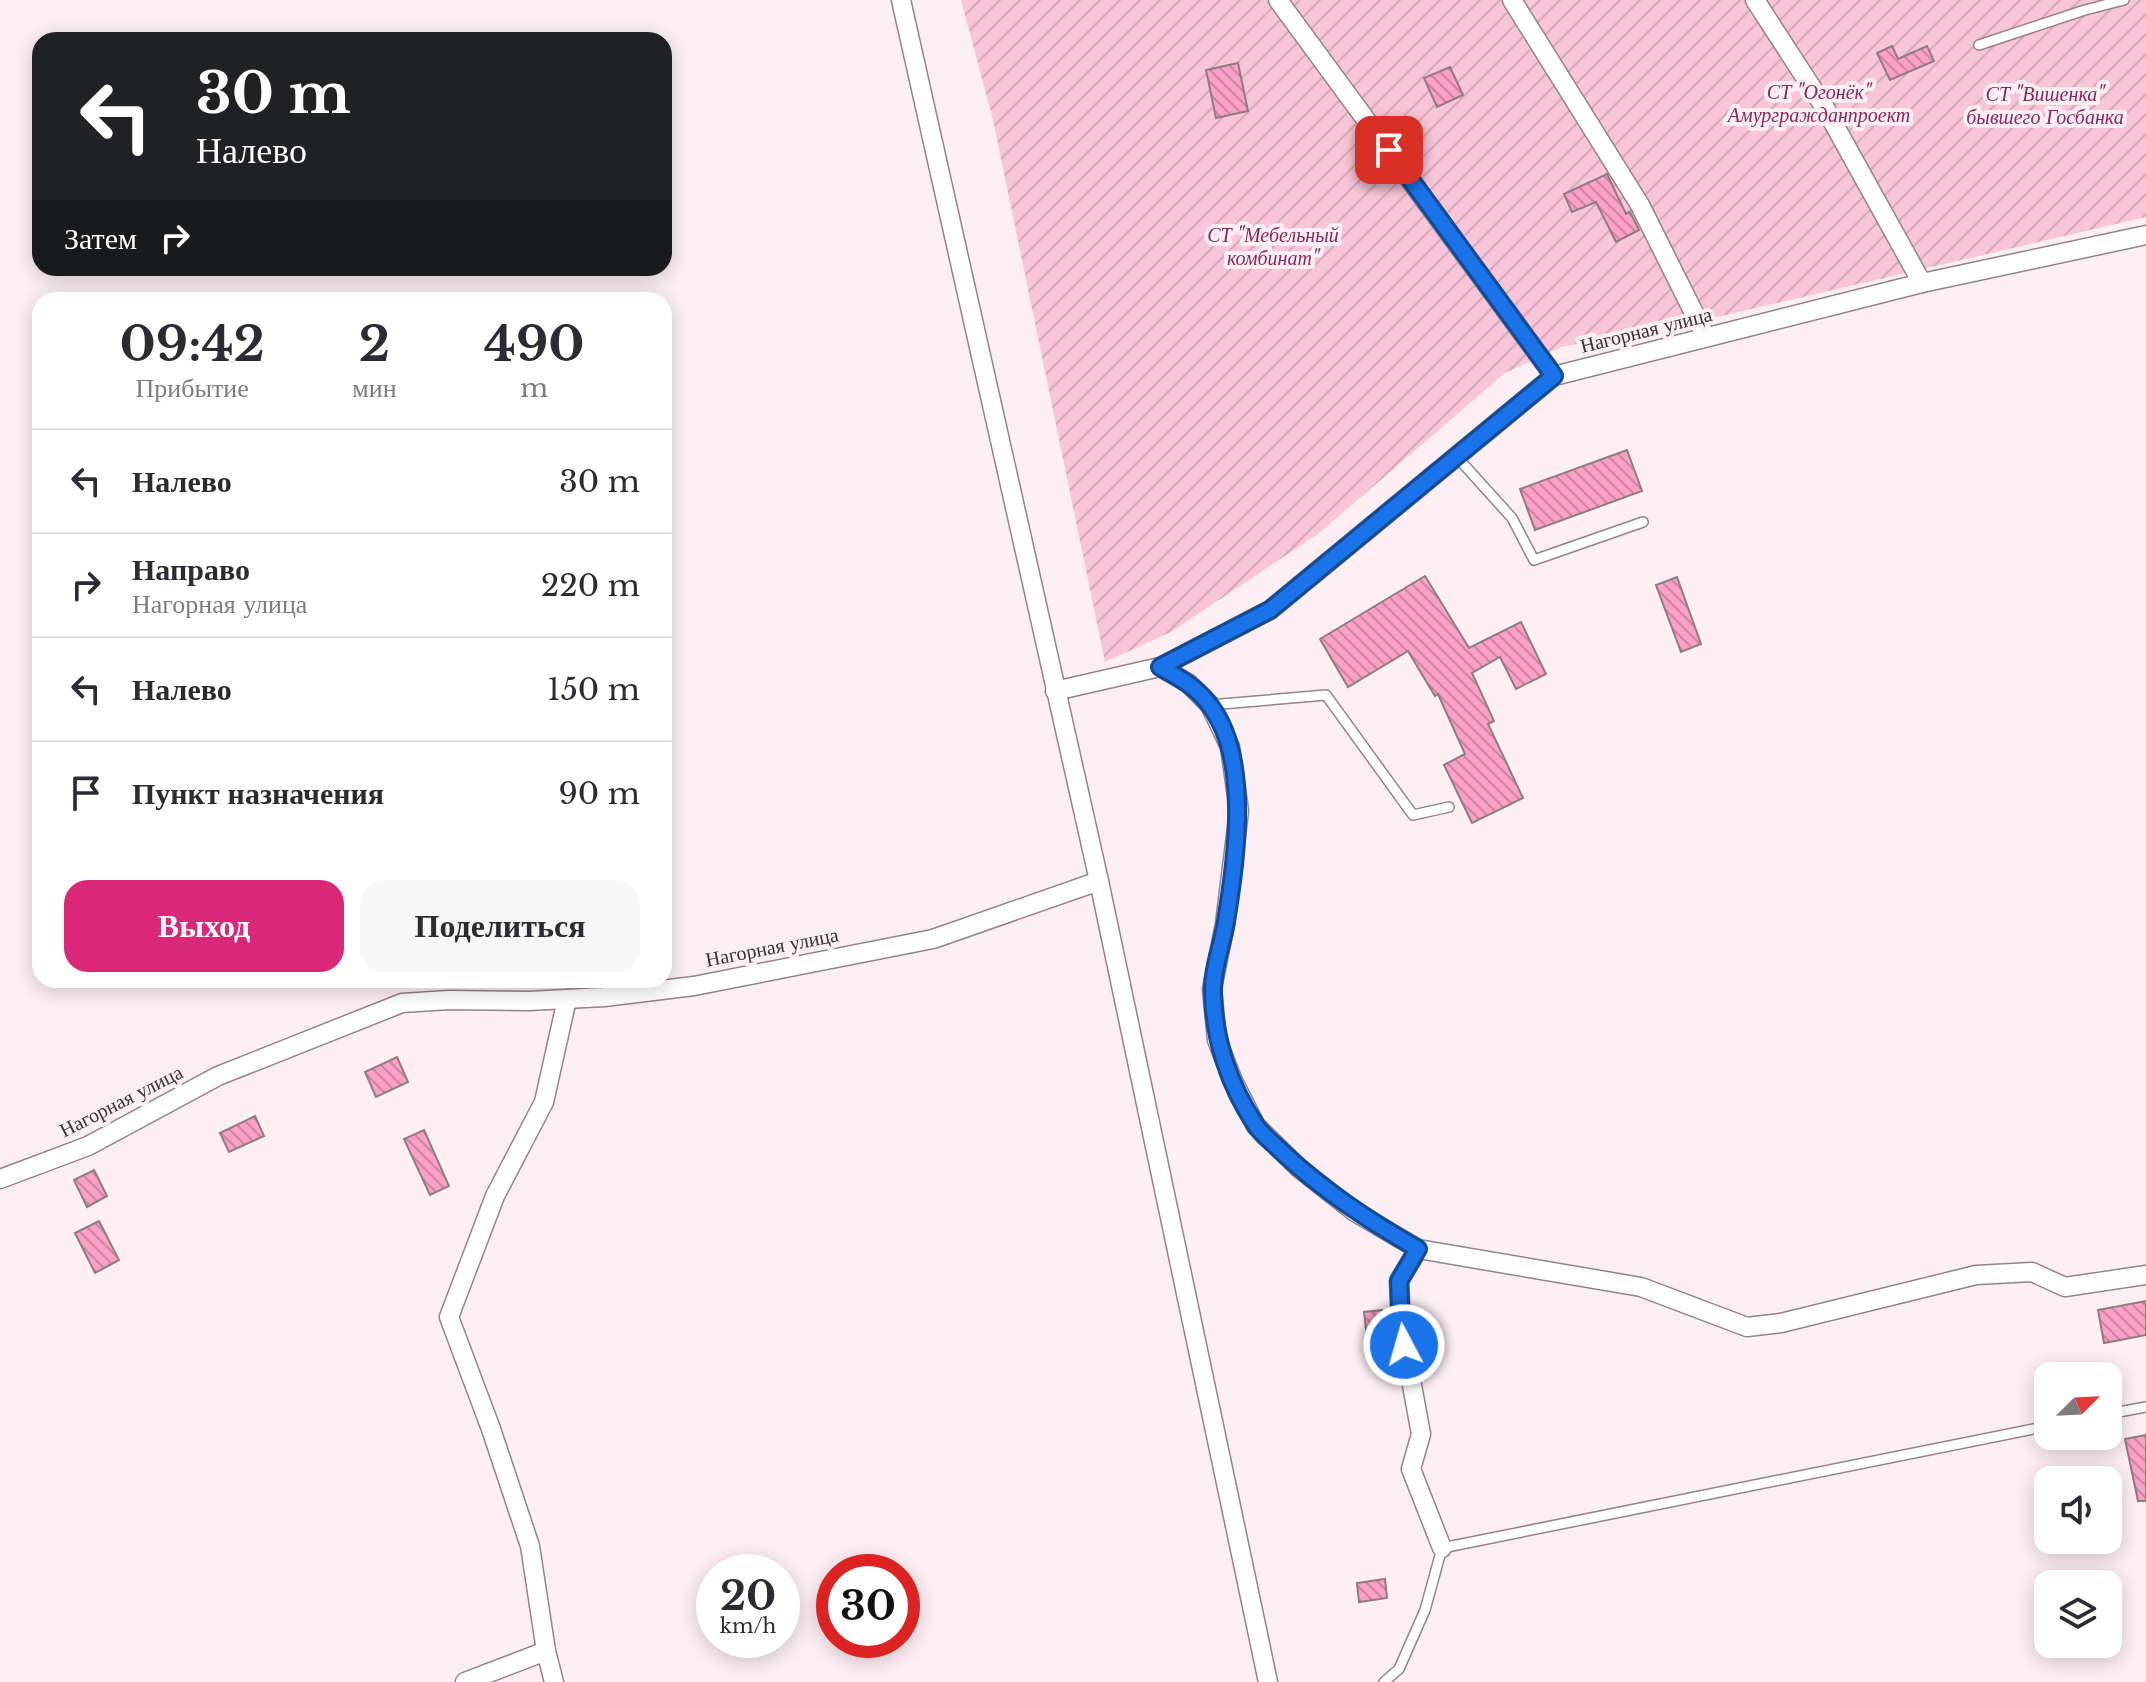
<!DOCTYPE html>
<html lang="ru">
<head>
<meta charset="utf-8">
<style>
	body { margin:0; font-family:"Libre Baskerville",serif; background:#f7f7f7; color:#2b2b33; height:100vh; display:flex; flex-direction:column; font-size:30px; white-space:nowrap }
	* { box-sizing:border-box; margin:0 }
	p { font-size:26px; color:#7c7c81 }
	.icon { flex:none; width:44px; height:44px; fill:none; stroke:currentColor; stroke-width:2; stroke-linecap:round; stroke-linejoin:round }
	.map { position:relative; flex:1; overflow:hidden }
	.drawer { position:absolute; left:32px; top:292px; width:640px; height:696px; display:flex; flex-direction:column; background:#fff; border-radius:24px; box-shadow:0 4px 20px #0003 }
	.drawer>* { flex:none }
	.hud { position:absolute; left:32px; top:32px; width:640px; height:244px; border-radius:24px; box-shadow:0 4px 20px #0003; background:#202124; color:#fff; overflow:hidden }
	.needle { width:52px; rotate:66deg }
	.tools { position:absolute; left:2034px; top:1362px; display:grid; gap:16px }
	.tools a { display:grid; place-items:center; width:88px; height:88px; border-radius:16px; background:#fff; box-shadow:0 4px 20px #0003; font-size:40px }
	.speed { position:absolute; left:696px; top:1554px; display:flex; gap:16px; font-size:40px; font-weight:700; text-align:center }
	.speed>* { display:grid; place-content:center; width:104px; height:104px; border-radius:50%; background:#fff; box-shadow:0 4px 20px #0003; line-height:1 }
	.speed small { font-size:20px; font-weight:400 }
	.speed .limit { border:12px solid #d22; background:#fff; color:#111 }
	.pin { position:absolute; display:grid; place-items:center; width:68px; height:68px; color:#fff; margin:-34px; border-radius:16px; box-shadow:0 4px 12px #0006 }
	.me { position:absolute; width:88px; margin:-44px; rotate:354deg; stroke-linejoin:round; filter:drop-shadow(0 0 6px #0008) }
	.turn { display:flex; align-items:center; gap:28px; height:168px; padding:0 32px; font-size:36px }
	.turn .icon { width:104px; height:104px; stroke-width:2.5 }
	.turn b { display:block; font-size:56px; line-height:68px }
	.then { display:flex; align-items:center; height:76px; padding:0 32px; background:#0003; gap:16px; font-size:30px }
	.eta { display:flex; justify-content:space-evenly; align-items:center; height:136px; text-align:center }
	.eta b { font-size:48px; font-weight:700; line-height:56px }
	.button { display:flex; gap:16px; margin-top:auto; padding:16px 32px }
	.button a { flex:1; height:92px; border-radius:24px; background:#db2777; color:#fff; font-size:32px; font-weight:700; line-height:92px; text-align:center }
	.button a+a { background:#f7f7f7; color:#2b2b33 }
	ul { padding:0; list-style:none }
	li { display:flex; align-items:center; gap:24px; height:104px; padding:0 32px; border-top:2px solid #e1e1e2 }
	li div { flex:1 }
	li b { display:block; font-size:30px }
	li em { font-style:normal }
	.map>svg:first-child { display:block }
	.garden { fill:url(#garden-furrows) }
	.building { fill:url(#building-back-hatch); stroke:#8f7b82; stroke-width:2 }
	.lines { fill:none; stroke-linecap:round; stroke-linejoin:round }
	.service-casing { stroke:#978289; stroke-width:12 }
	.minor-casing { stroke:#978289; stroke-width:21 }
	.service { stroke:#fff; stroke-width:9 }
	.minor { stroke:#fff; stroke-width:18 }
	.route-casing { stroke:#114b97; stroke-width:20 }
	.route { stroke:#1a73e8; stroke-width:14 }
	.labels { text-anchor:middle; stroke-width:8; stroke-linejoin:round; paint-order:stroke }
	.park-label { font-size:20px; font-style:italic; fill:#8d2758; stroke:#fdeff4 }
	.street-label { font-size:20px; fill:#393134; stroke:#fdeff4 }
</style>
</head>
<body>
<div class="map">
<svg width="2146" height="1682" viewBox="0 0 2146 1682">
	<defs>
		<pattern id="garden-furrows" width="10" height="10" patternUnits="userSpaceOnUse" patternTransform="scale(2)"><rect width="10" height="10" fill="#f9c5d8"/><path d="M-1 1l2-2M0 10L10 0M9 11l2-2" fill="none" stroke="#d6aaba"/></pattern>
		<pattern id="building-back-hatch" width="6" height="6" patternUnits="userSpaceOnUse" patternTransform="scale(2)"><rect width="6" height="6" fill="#fca1c5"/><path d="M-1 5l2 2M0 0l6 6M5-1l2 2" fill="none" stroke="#cd84a1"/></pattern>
	</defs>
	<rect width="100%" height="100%" fill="#fdeff4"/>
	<polygon class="garden" points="961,0 2146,0 2146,217 1717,317 1561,347 1505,373 1318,534 1171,632 1105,662 993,120"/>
	<g class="building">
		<polygon points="1892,46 1898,59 1927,46 1934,61 1890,80 1877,53"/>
		<polygon points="1238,63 1248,111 1216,118 1206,70"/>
		<polygon points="1450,67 1463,95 1437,107 1424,78"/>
		<polygon points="1607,174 1626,214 1630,212 1639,230 1616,242 1596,202 1572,212 1564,194"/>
		<polygon points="1627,450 1642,491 1535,530 1520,489"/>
		<polygon points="1425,576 1469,648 1521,622 1546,674 1516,689 1500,657 1472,673 1494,721 1488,724 1523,798 1472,823 1444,765 1465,754 1438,694 1435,696 1408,651 1348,687 1320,639"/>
		<polygon points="1677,577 1701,644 1681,652 1656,585"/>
		<polygon points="397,1057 408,1082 376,1097 365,1072"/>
		<polygon points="255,1116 264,1136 229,1152 220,1133"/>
		<polygon points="424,1130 449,1186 430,1195 404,1139"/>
		<polygon points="94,1170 107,1196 87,1207 74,1180"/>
		<polygon points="99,1221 119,1260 95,1273 75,1233"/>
		<polygon points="2146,1301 2146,1335 2104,1343 2098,1310"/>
		<polygon points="1382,1310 1387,1345 1368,1347 1364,1312"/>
		<polygon points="2146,1435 2146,1501 2138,1501 2125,1439"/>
		<polygon points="1385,1579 1387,1598 1359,1602 1357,1583"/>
	</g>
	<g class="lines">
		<defs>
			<g id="service">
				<polyline points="1979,45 2085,10 2124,0"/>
				<polyline points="1457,457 1512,518 1534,560 1643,522"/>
				<polyline points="1210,705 1326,695 1413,815 1449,807"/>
				<polyline points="2108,1414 2146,1407"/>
				<polyline points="1384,1682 1399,1669 1425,1610 1442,1548 2048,1426"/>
			</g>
			<g id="minor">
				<polyline points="901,0 1099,881 1268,1682"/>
				<polyline points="1278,0 1554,376"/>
				<polyline points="1512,0 1640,205 1706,337"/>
				<polyline points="1755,0 1825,108 1922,283"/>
				<polyline points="1160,667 1188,683 1210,705 1230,747 1239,811 1225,924 1212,989 1217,1040 1233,1081 1256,1126 1299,1168 1355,1212 1418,1249 1641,1287 1747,1327 1781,1323 1976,1275 2032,1272 2065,1287 2146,1275"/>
				<polyline points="1055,691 1160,667 1270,610 1554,376 1922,283 2146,235"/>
				<polyline points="0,1179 88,1146 218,1076 402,1003 449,1000 529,1001 604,997 694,986 933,939 1099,881"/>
				<polyline points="1418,1249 1399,1281 1401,1326 1421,1434 1411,1469 1442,1548"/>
				<polyline points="465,1682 546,1651"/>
				<polyline points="554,1682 546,1651 530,1546 491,1429 449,1317 495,1196 544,1102 567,999"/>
			</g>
		</defs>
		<use href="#service" class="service-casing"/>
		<use href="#minor" class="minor-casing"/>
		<use href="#service" class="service"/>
		<use href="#minor" class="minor"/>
	</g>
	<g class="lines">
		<defs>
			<path id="route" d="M1389 150 1554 376 1270 610 1160 667C1178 677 1195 686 1208 703 1252 756 1236 864 1225 927 1221 948 1212 972 1213 993 1214 1039 1229 1085 1255 1124 1261 1134 1272 1142 1280 1150 1322 1190 1368 1220 1418 1249L1399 1281 1401 1326 1404 1345"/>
		</defs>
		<use href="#route" class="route-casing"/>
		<use href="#route" class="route"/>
	</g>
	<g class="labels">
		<g class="park-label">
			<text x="1819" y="99">СТ "Огонёк"<tspan x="1819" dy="23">Амургражданпроект</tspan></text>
			<text x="2045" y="101">СТ "Вишенка"<tspan x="2045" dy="23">бывшего Госбанка</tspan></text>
			<text x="1273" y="242">СТ "Мебельный<tspan x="1273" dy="23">комбинат"</tspan></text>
		</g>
		<g class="street-label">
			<text transform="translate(1646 330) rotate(-14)" y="7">Нагорная улица</text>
			<text transform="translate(772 947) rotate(-11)" y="7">Нагорная улица</text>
			<text transform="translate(121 1101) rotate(-27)" y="7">Нагорная улица</text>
		</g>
	</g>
</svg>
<div class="tools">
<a><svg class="needle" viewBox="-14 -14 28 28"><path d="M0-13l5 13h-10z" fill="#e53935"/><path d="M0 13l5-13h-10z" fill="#7c7c81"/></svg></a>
<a><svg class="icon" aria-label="sound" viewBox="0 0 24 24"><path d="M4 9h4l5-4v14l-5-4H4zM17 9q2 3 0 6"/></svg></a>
<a><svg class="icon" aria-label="layers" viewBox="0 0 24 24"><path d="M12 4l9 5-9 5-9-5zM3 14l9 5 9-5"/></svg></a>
</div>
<div class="speed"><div>20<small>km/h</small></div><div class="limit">30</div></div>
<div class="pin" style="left:1389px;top:150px;background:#d93025"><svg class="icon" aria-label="arrive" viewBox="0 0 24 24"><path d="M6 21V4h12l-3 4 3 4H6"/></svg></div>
<svg class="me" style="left:1404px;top:1345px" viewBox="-20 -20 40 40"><circle r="17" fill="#1a73e8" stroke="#fff" stroke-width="3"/><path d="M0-11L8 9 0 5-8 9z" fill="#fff"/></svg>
<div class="hud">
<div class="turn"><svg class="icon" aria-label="left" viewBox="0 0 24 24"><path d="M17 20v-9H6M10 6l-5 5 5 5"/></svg><div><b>30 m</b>Налево</div></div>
<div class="then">Затем<svg class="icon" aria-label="right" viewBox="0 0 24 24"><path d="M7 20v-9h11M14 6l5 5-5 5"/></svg></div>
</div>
<section class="drawer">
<div class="eta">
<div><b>09:42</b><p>Прибытие</p></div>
<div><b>2</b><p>мин</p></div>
<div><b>490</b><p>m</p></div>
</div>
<ul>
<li><svg class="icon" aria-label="left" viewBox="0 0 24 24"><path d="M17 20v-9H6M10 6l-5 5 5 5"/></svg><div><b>Налево</b></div><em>30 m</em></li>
<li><svg class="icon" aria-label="right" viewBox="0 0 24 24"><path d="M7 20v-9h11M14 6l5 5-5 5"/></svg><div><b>Направо</b><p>Нагорная улица</p></div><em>220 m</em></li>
<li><svg class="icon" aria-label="left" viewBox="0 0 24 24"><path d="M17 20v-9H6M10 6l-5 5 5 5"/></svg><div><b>Налево</b></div><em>150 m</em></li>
<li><svg class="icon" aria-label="arrive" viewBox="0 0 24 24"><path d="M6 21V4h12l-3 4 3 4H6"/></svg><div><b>Пункт назначения</b></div><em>90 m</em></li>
</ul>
<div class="button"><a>Выход</a><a>Поделиться</a></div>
</section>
</div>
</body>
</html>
